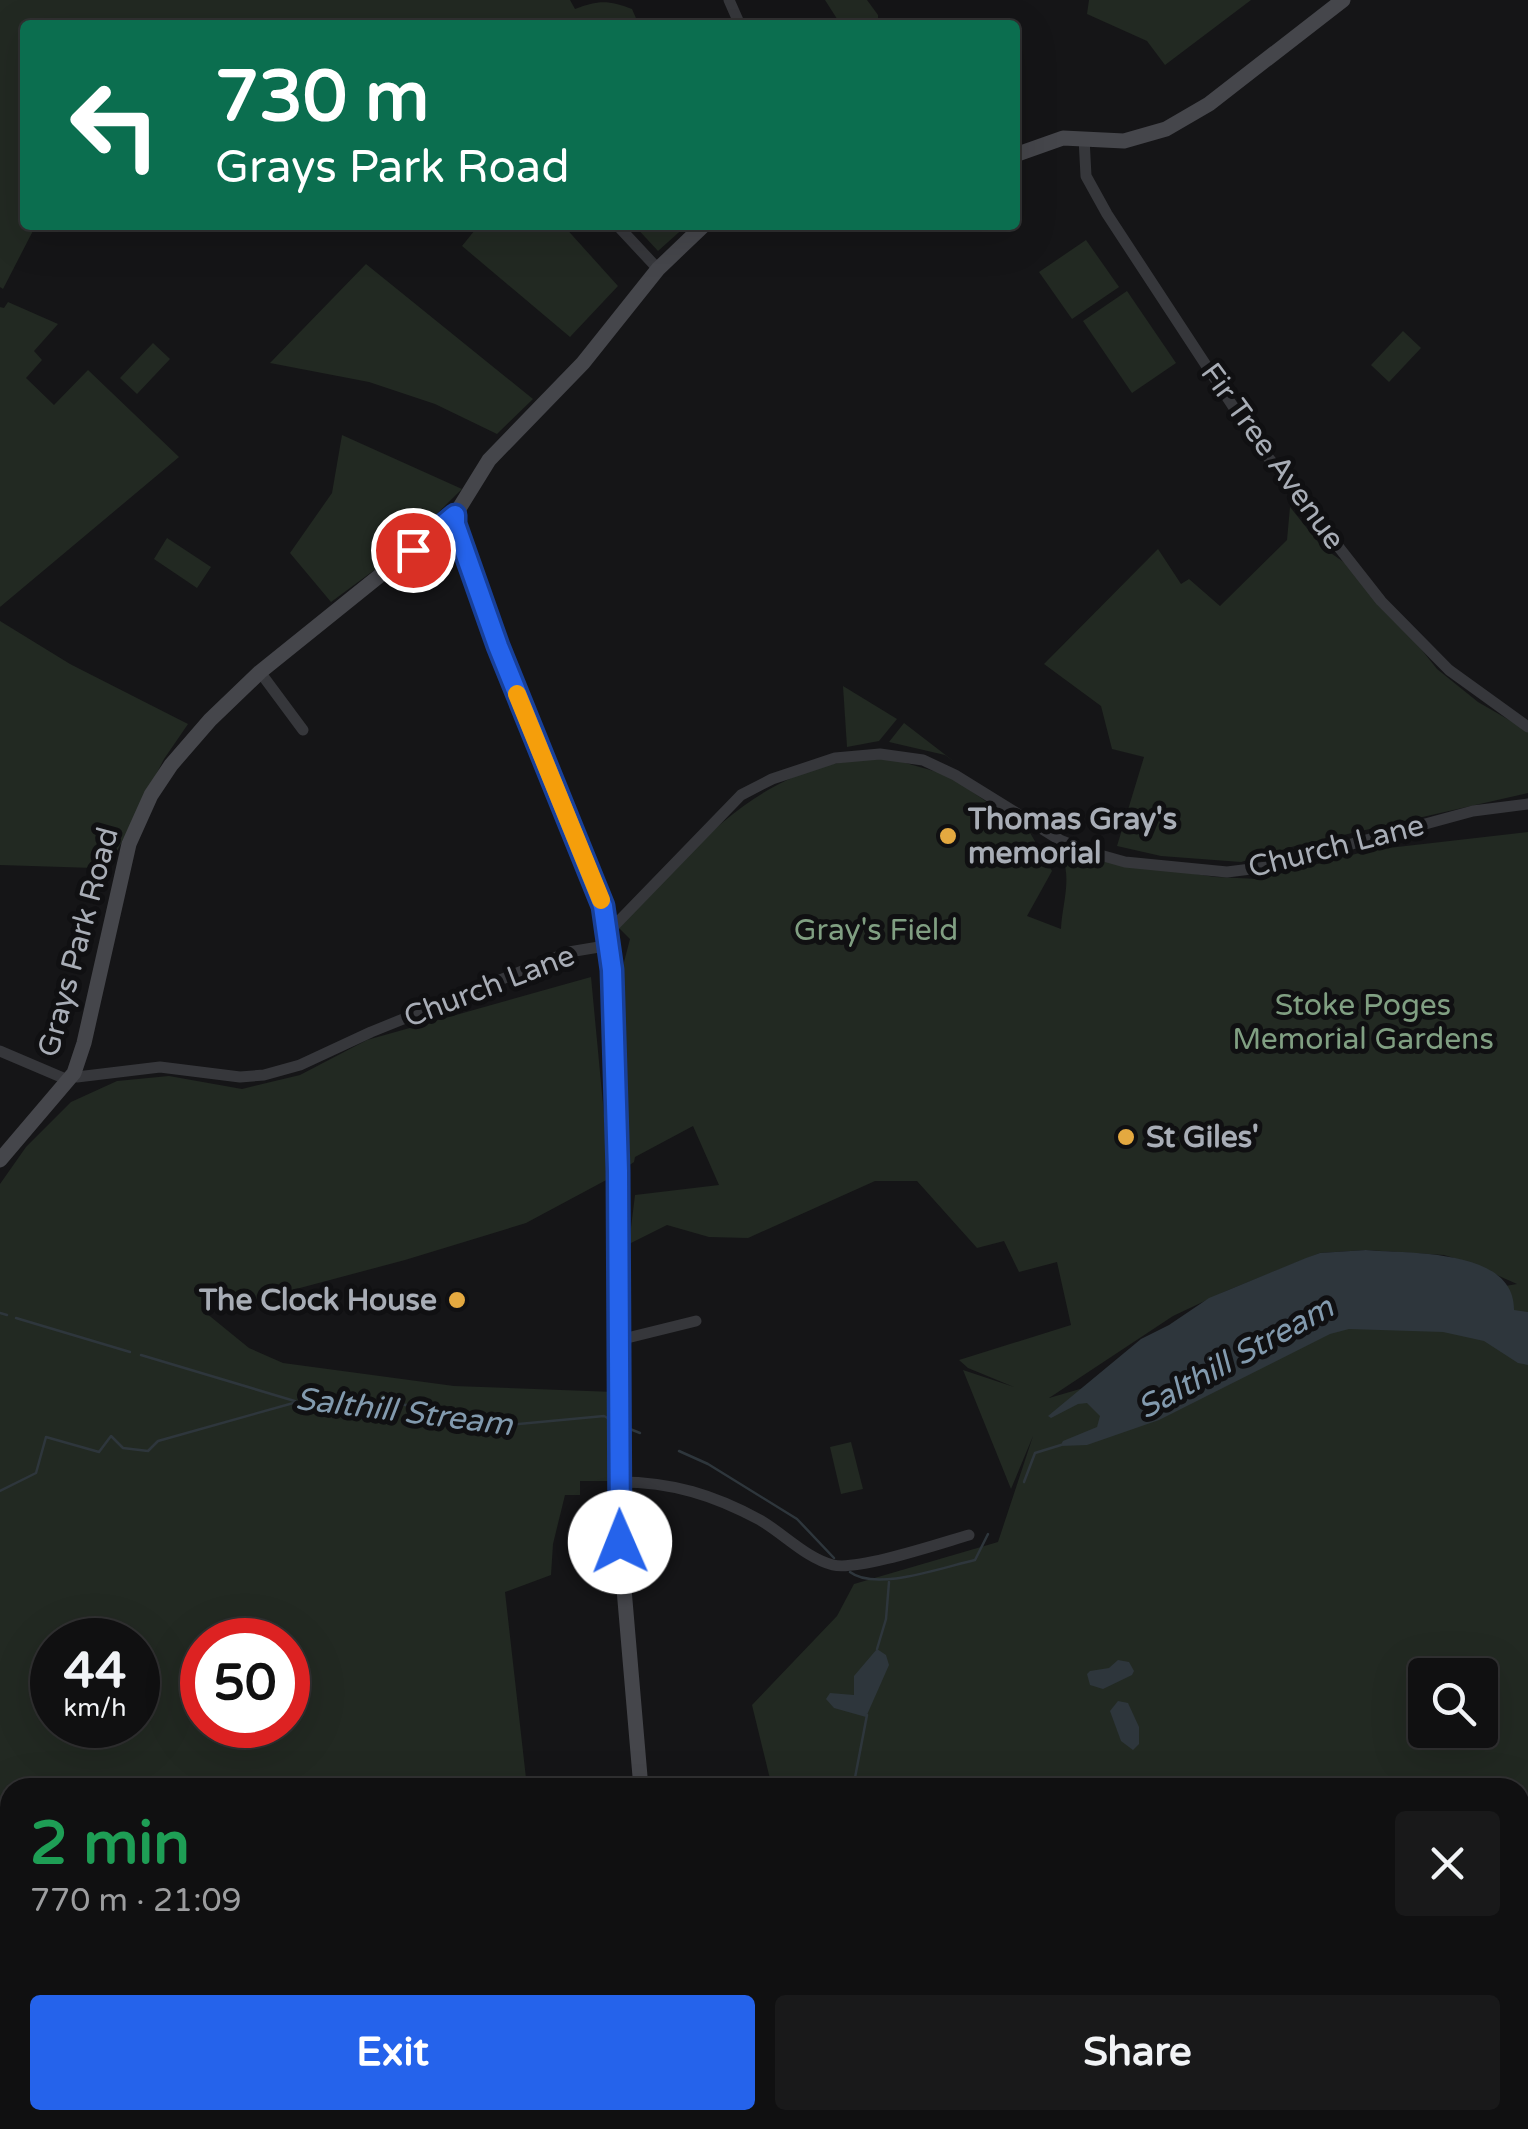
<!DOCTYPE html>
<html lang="en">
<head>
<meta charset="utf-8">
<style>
	body { margin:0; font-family:"Varela Round",sans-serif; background:#19191a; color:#f1f3f6; height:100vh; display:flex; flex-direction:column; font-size:38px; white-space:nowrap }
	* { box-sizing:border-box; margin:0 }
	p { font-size:32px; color:#9c9d9f }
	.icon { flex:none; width:55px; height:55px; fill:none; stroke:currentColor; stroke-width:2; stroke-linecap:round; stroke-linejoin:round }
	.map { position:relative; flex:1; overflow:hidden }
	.side { position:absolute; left:0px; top:1778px; width:1530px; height:352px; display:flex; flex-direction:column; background:#101011; border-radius:30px 30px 0 0; box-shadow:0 10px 40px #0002,0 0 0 2px #303031 }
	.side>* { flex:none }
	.banner { position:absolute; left:20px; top:20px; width:1000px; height:210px; border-radius:10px; box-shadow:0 10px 40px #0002,0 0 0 2px #303031; background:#0b6e4f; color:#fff; overflow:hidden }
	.tools { position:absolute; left:1408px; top:1658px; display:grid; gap:20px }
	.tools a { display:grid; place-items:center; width:90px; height:90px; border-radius:10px; background:#101011; box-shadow:0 10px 40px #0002,0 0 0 2px #303031; font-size:50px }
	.speed { position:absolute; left:30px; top:1618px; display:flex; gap:20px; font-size:50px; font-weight:700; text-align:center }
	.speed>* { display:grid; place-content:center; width:130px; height:130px; border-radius:50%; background:#101011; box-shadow:0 10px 40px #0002,0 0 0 2px #303031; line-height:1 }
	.speed small { font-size:25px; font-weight:400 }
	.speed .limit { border:15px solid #d22; background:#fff; color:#111 }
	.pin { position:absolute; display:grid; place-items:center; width:85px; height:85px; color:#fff; margin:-42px; border:5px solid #fff; border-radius:50%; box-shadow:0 2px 10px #0007 }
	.me { position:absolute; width:110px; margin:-55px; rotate:359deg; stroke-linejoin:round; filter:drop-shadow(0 0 8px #0008) }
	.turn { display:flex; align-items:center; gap:35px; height:210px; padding:0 30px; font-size:45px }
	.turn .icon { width:130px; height:130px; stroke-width:2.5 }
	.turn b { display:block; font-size:70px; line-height:85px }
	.round { display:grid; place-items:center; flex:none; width:105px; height:105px; border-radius:10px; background:#19191a }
	.head { display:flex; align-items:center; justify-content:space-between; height:170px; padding:0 30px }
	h1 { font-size:60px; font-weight:700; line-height:75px; color:#1e9e55 }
	.cta { display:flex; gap:20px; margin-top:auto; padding:20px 30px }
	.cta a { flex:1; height:115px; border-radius:10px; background:#2563eb; color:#fff; font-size:40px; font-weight:700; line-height:115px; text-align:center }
	.cta a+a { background:#19191a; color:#f1f3f6 }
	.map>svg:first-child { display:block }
	.green { fill:#222922; fill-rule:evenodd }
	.water { fill:#2e363c }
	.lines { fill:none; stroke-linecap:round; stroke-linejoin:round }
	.stream { stroke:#2e363c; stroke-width:2.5 }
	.minor { stroke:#36373b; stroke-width:11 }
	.secondary { stroke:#45464b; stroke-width:15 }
	.route-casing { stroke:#184099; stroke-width:25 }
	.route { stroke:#2563eb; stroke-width:18 }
	.slow { stroke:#f59e0b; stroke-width:18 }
	.poi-dot { fill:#e4a940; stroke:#101012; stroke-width:4 }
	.labels { text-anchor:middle; stroke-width:10; stroke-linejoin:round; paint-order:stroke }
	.street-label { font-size:30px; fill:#a8adb6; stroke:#101012 }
	.poi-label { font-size:30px; font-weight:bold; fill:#a8adb6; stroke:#101012; text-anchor:start }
	.park-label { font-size:30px; fill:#809f82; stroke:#101012 }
	.water-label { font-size:32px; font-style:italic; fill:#829aae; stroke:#101012 }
</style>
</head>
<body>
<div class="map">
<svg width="1528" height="2129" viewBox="0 0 1528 2129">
	<rect width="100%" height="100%" fill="#151517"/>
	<g class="green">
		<path d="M0 0H570L575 9C598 0 609 0 632 9L639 25H25V225H36L3 289 0 287Z"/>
		<polygon points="825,0 867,0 878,15 878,25 841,25"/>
		<polygon points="1089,0 1251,0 1165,65 1147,41 1087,14"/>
		<polygon points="479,225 563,225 618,286 570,337 462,246"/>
		<polygon points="634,225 687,225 658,251"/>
		<polygon points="1086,240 1119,287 1072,319 1039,272"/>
		<polygon points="366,264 533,399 497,434 435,404 369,382 270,363"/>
		<polygon points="1127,291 1176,363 1132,393 1083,321"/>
		<polygon points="8,302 58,324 34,351 42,360 26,378 54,405 88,370 179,457 0,607 0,307 4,308"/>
		<polygon points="1403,331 1421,348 1389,382 1371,365"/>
		<polygon points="153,343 170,359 137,394 120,378"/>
		<polygon points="342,435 462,489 396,554 331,602 290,553 332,493"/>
		<polygon points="1290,507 1322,547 1361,574 1437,669 1478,702 1528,731 1528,793 1295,846 1241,862 1161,856 1117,846 1144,757 1112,749 1101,706 1044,664 1158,549 1181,584 1189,579 1220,606 1287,540"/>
		<polygon points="167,538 211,567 197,588 154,559"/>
		<polygon points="0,621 70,664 188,724 164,759 111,863 94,868 0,865"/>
		<polygon points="843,686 897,719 879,741 847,747"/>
		<polygon points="904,723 956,763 945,755 889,742"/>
		<path d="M888 758 948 775 1029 831 1052 871 1027 916 1061 929C1062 905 1072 880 1062 856L1065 849 1111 861 1215 877 1259 879 1371 850 1528 832V2129H859L855 2120H1520V1788L772 1787 752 1705 837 1616 854 1584 998 1542 1033 1436 1011 1489 963 1370 1014 1387 968 1368 959 1360 1071 1325 1057 1262 1019 1272 1004 1241 977 1248 917 1181H875L748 1238 709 1237 667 1225 629 1244 635 1195 719 1185 693 1126 635 1157 634 1162 625 1168 624 962 630 939 618 927C681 862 741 785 833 764 850 760 870 760 888 758ZM1366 1250 1444 1255 1470 1263 1517 1284 1331 1316 1049 1398 1173 1316 1226 1291 1320 1253ZM1425 1675H1480V1730H1425Z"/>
		<path d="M591 977 610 1178 526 1223 405 1260 206 1313 249 1348 283 1363 454 1386 615 1392 614 1481H580V1495H565L553 1544 551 1575 505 1592 527 1787 10 1788V1818L0 1803V1184L26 1147 71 1102 117 1081 169 1076 242 1089 300 1075 367 1040ZM52 1640H138V1725H52ZM202 1640H288V1725H202Z"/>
		<polygon points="851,1442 863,1489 841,1494 830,1447"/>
		<polygon points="10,1968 10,2056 0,2054 0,1976"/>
	</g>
	<g class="water">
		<path d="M1366 1250C1409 1254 1515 1248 1514 1310L1528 1312V1365L1518 1363 1484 1341 1443 1332 1349 1329 1330 1334 1159 1420 1087 1445 1060 1446 1063 1441 1097 1427 1100 1416 1087 1403 1078 1404 1051 1418 1048 1416 1141 1339 1169 1325 1209 1298 1306 1258 1320 1253Z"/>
		<polygon points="877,1649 886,1655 889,1665 866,1717 834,1708 826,1699 830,1693 854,1695 854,1676"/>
		<polygon points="1118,1660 1129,1662 1134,1671 1132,1675 1103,1689 1090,1685 1087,1674 1090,1671 1109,1668"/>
		<polygon points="1118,1701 1128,1703 1139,1727 1139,1744 1133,1750 1121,1741 1110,1711"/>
	</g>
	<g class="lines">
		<g class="stream">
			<polyline points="0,1313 7,1315"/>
			<polyline points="16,1318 130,1352"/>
			<polyline points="141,1355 298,1402 408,1405 486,1427 604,1416 613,1421"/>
			<polyline points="630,1429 640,1433"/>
			<polyline points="679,1451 708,1464 797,1519 834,1558"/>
			<polyline points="1024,1482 1035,1453 1061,1445"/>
			<polyline points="0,1491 36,1473 46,1437 99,1452 111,1436 123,1448 148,1451 158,1441 297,1402"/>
			<path d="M850 1572C876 1592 943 1567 975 1560L988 1534"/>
			<polyline points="877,1649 886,1619 889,1582"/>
			<polyline points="853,1788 867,1715"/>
		</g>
		<g class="minor">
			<polyline points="729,0 740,25"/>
			<polyline points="1084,138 1086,176 1107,214 1257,443 1381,601 1449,670 1528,727"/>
			<polyline points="617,225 658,269"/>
			<polyline points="260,672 303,730"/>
			<polyline points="0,1051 68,1080"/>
			<polyline points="74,1073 77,1077 160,1067 240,1077 264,1075 300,1065 371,1032 569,952 605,946 615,925 741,795 772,779 835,758 880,754 923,760 955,775 1060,840 1093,853 1125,862 1227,872 1267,867 1473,811 1528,804"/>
			<polyline points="619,1340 696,1321"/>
			<path d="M619 1482C672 1482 714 1495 760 1520 784 1534 806 1558 833 1565 858 1571 941 1543 969 1535"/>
			<polyline points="0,1908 3,1905"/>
		</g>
		<g class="secondary">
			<polyline points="1015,155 1063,138 1124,141 1166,129 1209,104 1343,0"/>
			<polyline points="455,515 455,524 498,647 603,906 612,970 618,1171 620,1542 641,1788"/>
			<polyline points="0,1160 74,1073 84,1043 129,844 151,795 171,765 210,720 260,672 455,515 489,460 583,363 658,269 704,225"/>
			<polyline points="722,2120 725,2129"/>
		</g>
	</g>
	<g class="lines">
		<defs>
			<polyline id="route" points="413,550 455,515 455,524 498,646 603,906 612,970 618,1171 620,1542"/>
		</defs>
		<use href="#route" class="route-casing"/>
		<use href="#route" class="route"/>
		<polyline class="slow" points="517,694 601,900"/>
	</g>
	<g class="poi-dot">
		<circle cx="948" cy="836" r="10"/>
		<circle cx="1126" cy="1137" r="10"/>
		<circle cx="457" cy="1300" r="10"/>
	</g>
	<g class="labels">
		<g class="street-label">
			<text transform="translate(1273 456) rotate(54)" y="10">Fir Tree Avenue</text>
			<text transform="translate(1336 846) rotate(-14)" y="10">Church Lane</text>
			<text transform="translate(78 942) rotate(-75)" y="10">Grays Park Road</text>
			<text transform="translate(489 986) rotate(-21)" y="10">Church Lane</text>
		</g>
		<g class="poi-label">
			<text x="968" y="829">Thomas Gray's<tspan x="968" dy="34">memorial</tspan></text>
			<text x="1146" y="1147">St Giles'</text>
			<text x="437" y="1310" text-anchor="end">The Clock House</text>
		</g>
		<g class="park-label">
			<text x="876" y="940">Gray's Field</text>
			<text x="1363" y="1015">Stoke Poges<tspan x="1363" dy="34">Memorial Gardens</tspan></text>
		</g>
		<g class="water-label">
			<text transform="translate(1235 1357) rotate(-29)" y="11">Salthill Stream</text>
			<text transform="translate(404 1411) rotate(7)" y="11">Salthill Stream</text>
		</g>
	</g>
</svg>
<div class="tools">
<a><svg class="icon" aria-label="search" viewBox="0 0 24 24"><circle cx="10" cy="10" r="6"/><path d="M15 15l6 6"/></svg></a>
</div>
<div class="speed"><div>44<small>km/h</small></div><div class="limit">50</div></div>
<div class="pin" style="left:413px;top:550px;background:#d93025"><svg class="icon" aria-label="arrive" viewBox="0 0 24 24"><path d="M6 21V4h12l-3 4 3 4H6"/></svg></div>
<svg class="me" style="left:620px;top:1542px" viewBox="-20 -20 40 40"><circle r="19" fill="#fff"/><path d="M0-13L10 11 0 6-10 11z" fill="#2563eb"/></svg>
<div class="banner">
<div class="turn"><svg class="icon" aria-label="left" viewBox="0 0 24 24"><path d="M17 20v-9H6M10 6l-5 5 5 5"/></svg><div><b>730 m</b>Grays Park Road</div></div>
</div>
<section class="side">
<div class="head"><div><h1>2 min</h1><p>770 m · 21:09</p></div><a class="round"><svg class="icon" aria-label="close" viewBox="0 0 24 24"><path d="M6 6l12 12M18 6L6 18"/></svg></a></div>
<div class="cta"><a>Exit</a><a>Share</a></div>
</section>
</div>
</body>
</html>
